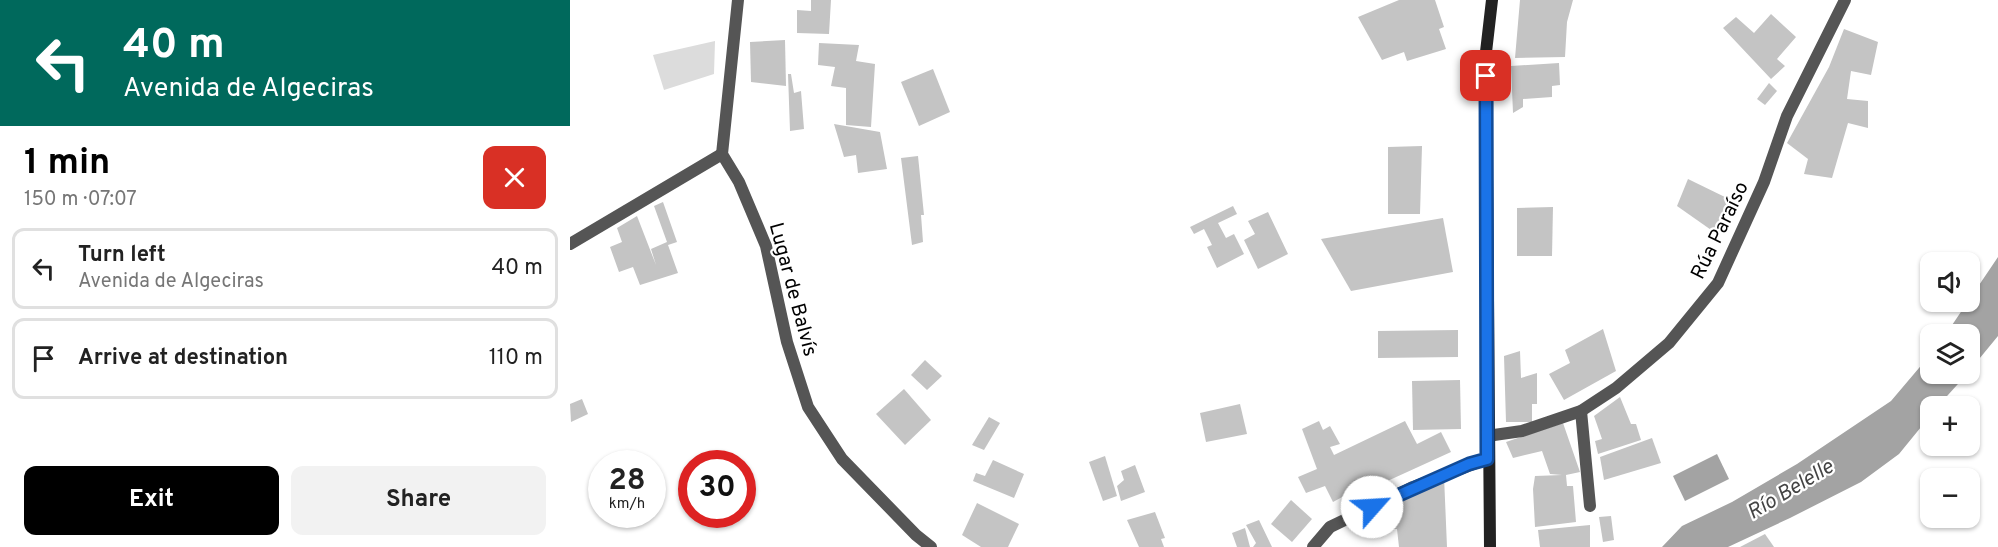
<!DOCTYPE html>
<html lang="en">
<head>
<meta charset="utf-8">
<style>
	body { margin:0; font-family:Overpass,sans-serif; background:#f2f2f2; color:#222; height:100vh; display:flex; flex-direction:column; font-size:22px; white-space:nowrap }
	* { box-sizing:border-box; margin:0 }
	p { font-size:20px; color:#767676 }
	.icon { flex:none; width:33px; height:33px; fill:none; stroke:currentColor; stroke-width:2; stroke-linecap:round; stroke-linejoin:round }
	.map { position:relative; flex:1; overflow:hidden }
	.side { display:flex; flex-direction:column; background:#fff; width:570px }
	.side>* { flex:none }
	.hud { background:#00695c; color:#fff; overflow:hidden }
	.tools { position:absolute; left:1350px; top:252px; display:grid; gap:12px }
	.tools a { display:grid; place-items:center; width:60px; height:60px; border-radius:12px; background:#fff; box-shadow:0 2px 4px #0004; font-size:30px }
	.speed { position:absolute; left:18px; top:450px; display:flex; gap:12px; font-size:30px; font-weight:700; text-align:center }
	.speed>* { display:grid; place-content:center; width:78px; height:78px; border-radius:50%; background:#fff; box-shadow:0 2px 4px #0004; line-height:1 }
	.speed small { font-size:15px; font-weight:400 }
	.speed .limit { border:9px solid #d22; background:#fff; color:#111 }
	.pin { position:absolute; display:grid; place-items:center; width:51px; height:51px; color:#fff; margin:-26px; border-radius:12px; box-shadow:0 3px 9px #0006 }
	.me { position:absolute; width:66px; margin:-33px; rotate:64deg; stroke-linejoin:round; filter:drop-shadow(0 0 4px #0008) }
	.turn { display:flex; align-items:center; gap:21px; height:126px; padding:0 24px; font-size:27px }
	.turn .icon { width:78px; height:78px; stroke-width:2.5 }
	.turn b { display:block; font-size:42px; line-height:51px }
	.round { display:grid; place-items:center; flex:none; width:63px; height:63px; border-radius:12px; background:#f2f2f2 }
	.summary { display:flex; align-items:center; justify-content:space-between; height:102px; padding:0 24px }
	h1 { font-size:36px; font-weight:700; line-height:45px; color:#000 }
	.cta { display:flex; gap:12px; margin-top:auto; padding:12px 24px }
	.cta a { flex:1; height:69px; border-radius:12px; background:#000; color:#fff; font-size:24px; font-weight:700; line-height:69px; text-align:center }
	.cta a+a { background:#f2f2f2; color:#222 }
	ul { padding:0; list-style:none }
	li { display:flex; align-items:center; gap:18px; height:81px; margin:0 12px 9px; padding:0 12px; border:3px solid #e0e0e0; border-radius:12px }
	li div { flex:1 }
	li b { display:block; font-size:22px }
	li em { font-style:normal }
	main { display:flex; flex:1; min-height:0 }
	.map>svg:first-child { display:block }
	.green { fill:#dcdcdc }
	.water { fill:#a3a3a3 }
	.building { fill:#c4c4c4 }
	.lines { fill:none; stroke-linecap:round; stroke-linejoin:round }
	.minor { stroke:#555; stroke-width:12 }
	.secondary { stroke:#222; stroke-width:12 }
	.route-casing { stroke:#114b97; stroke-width:15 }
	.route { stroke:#1a73e8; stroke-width:10 }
	.labels { text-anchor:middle; stroke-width:4.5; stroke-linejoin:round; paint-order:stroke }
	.street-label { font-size:20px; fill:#000; stroke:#fff }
	.water-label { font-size:21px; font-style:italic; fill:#444; stroke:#fff }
</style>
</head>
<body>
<main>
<section class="side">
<div class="hud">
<div class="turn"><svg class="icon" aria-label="left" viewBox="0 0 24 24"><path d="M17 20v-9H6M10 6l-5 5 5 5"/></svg><div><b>40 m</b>Avenida de Algeciras</div></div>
</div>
<div class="summary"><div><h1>1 min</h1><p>150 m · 07:07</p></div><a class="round" style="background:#d93025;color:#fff"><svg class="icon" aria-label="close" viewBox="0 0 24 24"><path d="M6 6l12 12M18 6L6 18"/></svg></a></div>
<ul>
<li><svg class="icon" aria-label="left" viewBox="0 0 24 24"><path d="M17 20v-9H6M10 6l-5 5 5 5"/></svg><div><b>Turn left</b><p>Avenida de Algeciras</p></div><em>40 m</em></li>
<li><svg class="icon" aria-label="arrive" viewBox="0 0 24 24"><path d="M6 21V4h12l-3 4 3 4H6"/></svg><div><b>Arrive at destination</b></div><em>110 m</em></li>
</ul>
<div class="cta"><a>Exit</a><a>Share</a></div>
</section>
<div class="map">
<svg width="1428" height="547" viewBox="0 0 1428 547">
	<rect width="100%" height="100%" fill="#fff"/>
	<polygon class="green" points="145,41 144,74 94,90 83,55"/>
	<g class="water">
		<polygon points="1428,257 1428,336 1400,370 1400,334 1376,334"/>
		<polygon points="1360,355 1360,374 1397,374 1368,406 1360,406 1360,416 1329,454 1291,482 1220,518 1158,547 1092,547 1112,526 1162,502 1227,464 1321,401"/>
		<polygon points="1147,454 1159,479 1115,501 1103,476"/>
	</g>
	<g class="building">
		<polygon points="241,0 261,0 259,34 227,33 227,10 241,11"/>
		<polygon points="829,0 865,0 874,27 869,29 876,49 837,61 834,52 812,60 788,17"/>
		<polygon points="950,0 1003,0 997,22 995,57 945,58"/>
		<polygon points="1201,14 1226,37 1207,59 1215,66 1201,79 1153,28 1166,17 1184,33"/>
		<polygon points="1274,29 1308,42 1301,75 1281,71 1277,99 1298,101 1298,128 1278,123 1262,178 1234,174 1238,159 1217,143 1259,67"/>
		<polygon points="215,40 216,86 181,82 180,42"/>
		<polygon points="249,43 289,45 286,61 305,64 301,127 276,125 276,88 261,86 265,67 248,65"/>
		<polygon points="989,63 990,85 982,86 982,97 953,99 953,107 943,113 941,66"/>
		<polygon points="363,69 380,112 349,126 331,82"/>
		<polygon points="218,74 221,74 224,93 231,91 234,129 220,131"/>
		<polygon points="1199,83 1207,91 1195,105 1187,99"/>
		<polygon points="264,124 310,132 317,169 288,173 286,155 274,157"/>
		<polygon points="852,146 850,214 818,214 818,147"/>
		<polygon points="348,156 354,215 351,215 353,242 342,245 331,158"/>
		<polygon points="1118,179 1159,199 1144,232 1107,206"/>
		<polygon points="93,202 107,242 98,245 108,273 70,285 63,267 49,272 40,247 52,242 47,228 67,216 86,265 81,249 97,242 84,206"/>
		<polygon points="663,206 667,214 648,223 656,238 664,234 674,254 647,268 637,247 642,245 634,229 624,234 620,227"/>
		<polygon points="983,207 982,256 947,256 947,208"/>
		<polygon points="698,212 718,254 688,269 674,240 685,234 678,221"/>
		<polygon points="873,218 883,272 781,291 751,239"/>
		<polygon points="1033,329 1046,371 994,400 979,374 1000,363 995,350"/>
		<polygon points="888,330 888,357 808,358 808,331"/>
		<polygon points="950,351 951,378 967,373 967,404 962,404 962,422 936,422 934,356"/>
		<polygon points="355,360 372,376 357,390 341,375"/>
		<polygon points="890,380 891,429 843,430 842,381"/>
		<polygon points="334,389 361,420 335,445 306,414"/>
		<polygon points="1050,397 1061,424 1066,424 1071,440 1028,454 1025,441 1032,439 1024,416"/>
		<polygon points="12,399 18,414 1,422 0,404"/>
		<polygon points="670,404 677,434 636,442 630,413"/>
		<polygon points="419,417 430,423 414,450 402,445"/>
		<polygon points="749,421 753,430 760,426 770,444 760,447 764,455 835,421 847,444 871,432 881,452 778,499 776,495 763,502 755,486 736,493 728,477 747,469 732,429"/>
		<polygon points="993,423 1010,472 996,475 997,486 1003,486 1006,522 965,527 963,489 965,476 992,475 980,474 972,451 943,458 936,442"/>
		<polygon points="1082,438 1091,463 1034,480 1030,457"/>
		<polygon points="535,456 547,496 533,501 519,462"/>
		<polygon points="423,460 454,474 444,498 403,481 406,473 415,476"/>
		<polygon points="565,465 575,492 551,501 547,486 554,480 551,471"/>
		<polygon points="874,476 877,547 829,547 827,529 815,529 814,510"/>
		<polygon points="721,500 742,519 722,542 701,524"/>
		<polygon points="407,503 449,524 438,547 411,547 392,535"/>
		<polygon points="585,512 595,538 591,539 594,547 569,547 557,520"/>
		<polygon points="1041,516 1044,540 1033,542 1029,517"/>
		<polygon points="689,520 702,547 683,547 686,543 676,525"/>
		<polygon points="1020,525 1020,547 970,547 968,530"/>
		<polygon points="675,528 680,547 667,547 662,533"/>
		<polygon points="1195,534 1204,547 1170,547"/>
	</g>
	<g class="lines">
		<g class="minor">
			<polyline points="168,0 152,154 169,182 196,246 217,342 238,407 272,459 346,535 361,547"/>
			<polyline points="0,244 152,154"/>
			<polyline points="1011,411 1020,506"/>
			<polyline points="917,436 952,431 1011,411 1046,388 1099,343 1148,283 1194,182 1217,116 1275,0"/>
			<polyline points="743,547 760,527 843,487 917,459"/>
		</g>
		<polyline class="secondary" points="920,547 916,52 922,0"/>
	</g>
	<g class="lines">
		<defs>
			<polyline id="route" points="802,507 899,464 917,459 916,76"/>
		</defs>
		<use href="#route" class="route-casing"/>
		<use href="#route" class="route"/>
	</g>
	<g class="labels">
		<g class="street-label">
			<text transform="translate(1149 230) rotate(-64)" y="7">Rúa Paraíso</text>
			<text transform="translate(224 289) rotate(75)" y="7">Lugar de Balvís</text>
		</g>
		<g class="water-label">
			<text transform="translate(1220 489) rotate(-31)" y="7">Río Belelle</text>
		</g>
	</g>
</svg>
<div class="tools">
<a><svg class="icon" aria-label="sound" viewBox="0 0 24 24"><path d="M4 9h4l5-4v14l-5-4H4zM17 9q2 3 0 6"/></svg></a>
<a><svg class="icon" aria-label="layers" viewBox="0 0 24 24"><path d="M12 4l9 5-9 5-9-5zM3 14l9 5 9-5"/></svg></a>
<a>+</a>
<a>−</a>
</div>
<div class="speed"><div>28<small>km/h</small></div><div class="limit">30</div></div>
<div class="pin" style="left:916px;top:76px;background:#d93025"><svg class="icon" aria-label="arrive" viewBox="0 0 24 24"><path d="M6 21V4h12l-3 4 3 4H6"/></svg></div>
<svg class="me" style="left:802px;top:507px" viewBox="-20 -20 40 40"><circle r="19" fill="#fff"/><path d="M0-13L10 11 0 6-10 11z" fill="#1a73e8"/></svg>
</div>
</main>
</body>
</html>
